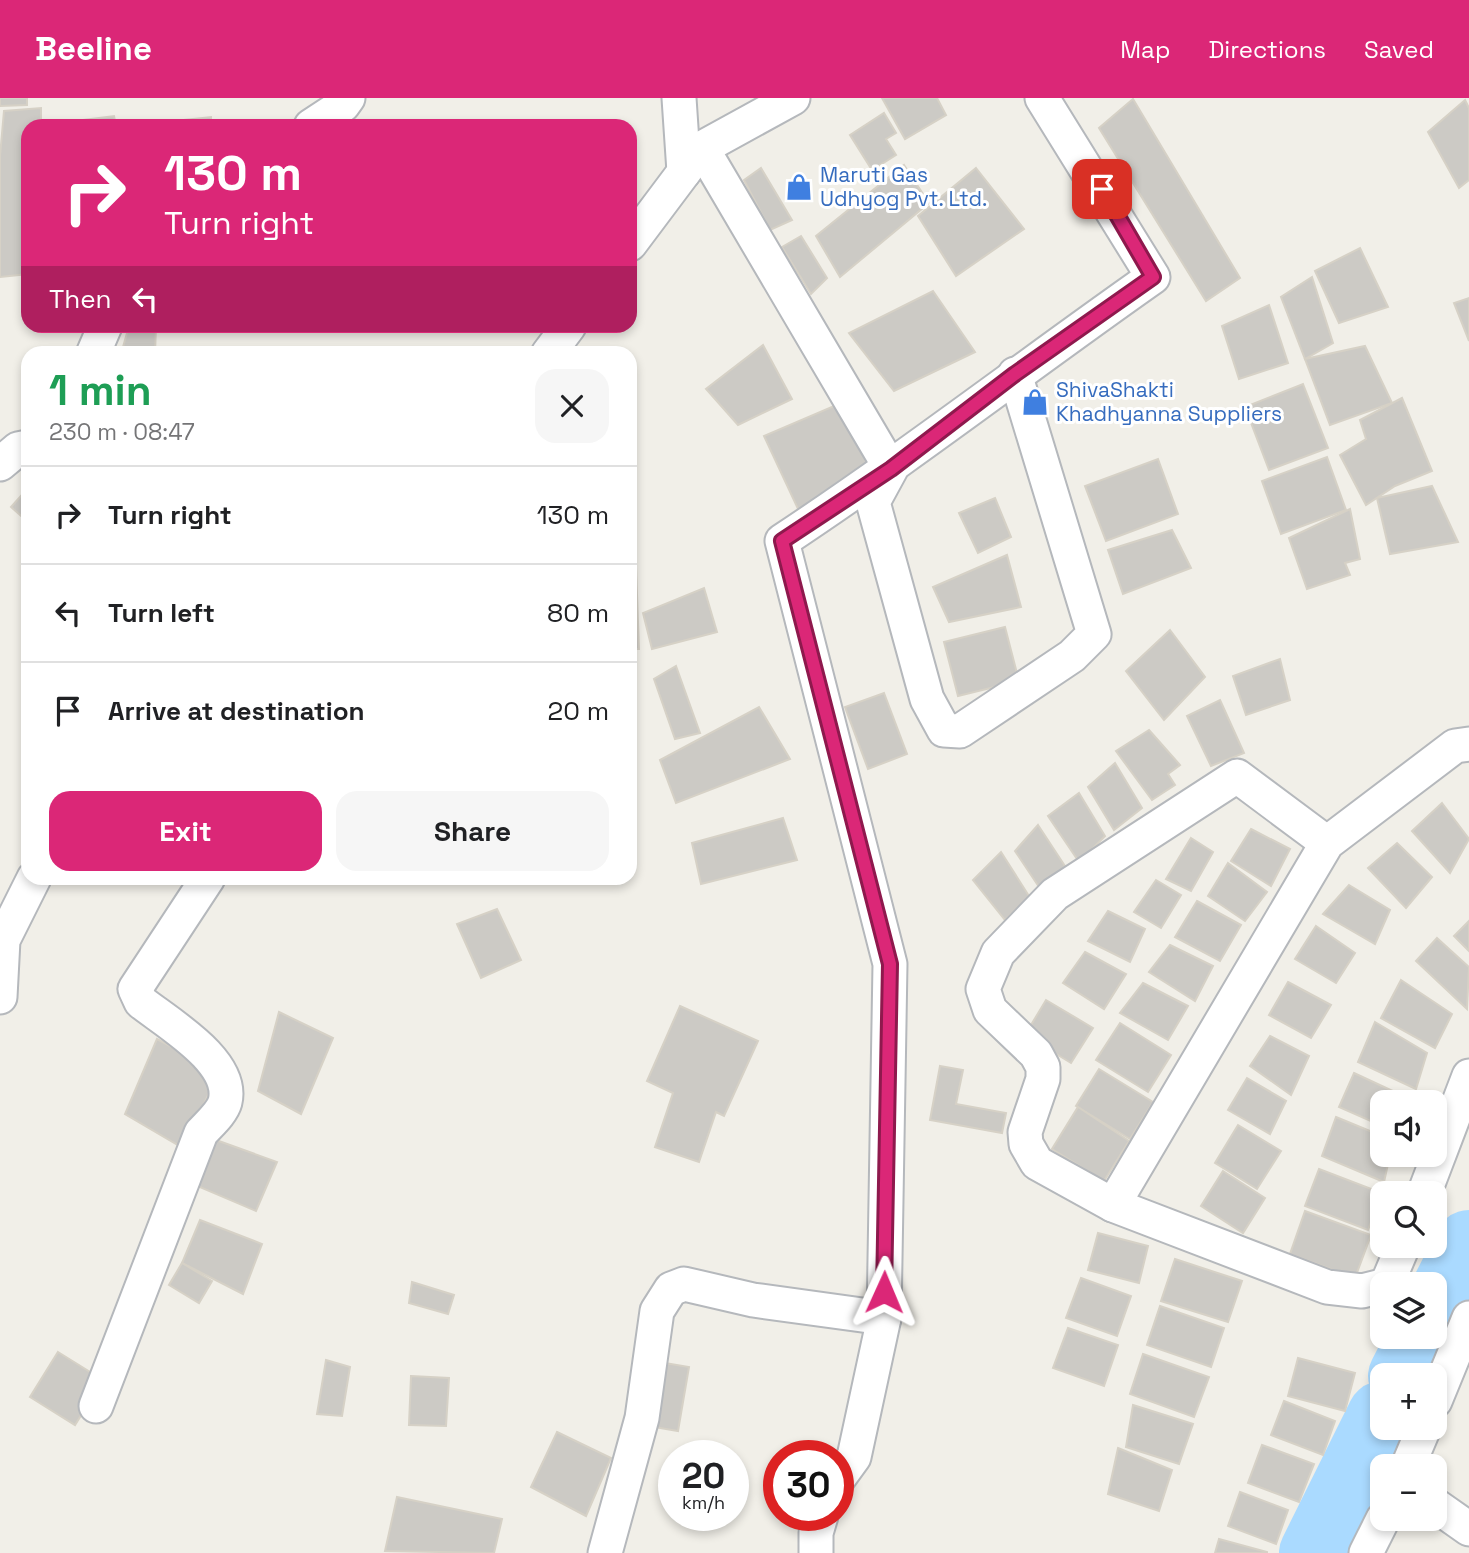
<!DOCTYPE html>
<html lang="en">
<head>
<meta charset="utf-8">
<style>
	body { margin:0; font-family:"Space Grotesk",sans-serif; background:#f6f6f6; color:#202124; height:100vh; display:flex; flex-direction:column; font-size:26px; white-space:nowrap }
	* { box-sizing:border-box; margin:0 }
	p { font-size:23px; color:#757577 }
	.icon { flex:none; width:38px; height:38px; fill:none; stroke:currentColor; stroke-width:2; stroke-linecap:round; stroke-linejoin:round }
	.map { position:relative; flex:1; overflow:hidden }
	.sheet { position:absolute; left:21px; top:248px; width:616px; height:539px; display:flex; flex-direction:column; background:#fff; border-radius:21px; box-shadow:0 4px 10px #0003 }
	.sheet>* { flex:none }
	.top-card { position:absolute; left:21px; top:21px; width:616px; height:214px; border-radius:21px; box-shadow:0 4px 10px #0003; background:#db2777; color:#fff; overflow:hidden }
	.fabs { position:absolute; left:1370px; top:992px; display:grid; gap:14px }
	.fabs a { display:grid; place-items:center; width:77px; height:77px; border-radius:14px; background:#fff; box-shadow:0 4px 10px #0003; font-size:35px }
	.speed { position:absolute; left:658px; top:1342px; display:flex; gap:14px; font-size:35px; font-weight:700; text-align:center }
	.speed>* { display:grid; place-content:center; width:91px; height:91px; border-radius:50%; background:#fff; box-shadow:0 4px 10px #0003; line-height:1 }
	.speed small { font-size:18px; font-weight:400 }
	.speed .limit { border:10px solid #d22; background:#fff; color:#111 }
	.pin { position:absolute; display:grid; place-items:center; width:60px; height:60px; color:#fff; margin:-30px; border-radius:14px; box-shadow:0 4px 10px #0006 }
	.me { position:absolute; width:77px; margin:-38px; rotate:1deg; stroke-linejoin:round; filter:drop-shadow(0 0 5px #0008) }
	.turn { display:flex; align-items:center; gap:24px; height:147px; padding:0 28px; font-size:32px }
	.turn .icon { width:91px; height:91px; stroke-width:2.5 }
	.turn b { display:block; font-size:49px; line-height:60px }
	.then { display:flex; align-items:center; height:66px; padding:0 28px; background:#0003; gap:14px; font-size:26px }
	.round { display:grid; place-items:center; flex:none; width:74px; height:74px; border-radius:21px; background:#f6f6f6 }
	.head { display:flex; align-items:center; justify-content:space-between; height:119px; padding:0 28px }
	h1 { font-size:42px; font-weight:700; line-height:52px; color:#1e9e55 }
	.primary-button { display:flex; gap:14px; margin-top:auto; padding:14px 28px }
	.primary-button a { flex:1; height:80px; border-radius:21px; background:#db2777; color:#fff; font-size:28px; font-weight:700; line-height:80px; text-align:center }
	.primary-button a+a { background:#f6f6f6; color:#202124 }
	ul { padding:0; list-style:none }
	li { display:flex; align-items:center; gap:21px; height:98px; padding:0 28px; border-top:2px solid #e0e0e0 }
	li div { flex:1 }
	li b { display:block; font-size:26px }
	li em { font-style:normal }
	header { display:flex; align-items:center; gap:42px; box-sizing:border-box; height:98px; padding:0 35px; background:#db2777; color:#fff }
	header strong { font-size:33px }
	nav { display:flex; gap:38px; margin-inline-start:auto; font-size:24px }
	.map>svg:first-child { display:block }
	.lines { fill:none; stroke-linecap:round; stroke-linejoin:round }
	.river { stroke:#aadaff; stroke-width:70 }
	.building { fill:#cccac5; stroke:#d6d1c6; stroke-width:2 }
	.minor-casing { stroke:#b5b8bc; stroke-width:37 }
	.minor { stroke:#fff; stroke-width:33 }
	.route-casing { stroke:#8e194d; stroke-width:18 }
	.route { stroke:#db2777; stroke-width:12 }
	.labels { text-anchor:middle; stroke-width:6; stroke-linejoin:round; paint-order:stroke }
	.shop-label { font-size:21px; fill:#366cbe; stroke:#fff; text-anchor:start }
</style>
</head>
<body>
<header>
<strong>Beeline</strong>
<nav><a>Map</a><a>Directions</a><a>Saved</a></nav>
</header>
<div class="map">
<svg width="1469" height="1455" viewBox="0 0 1469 1455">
	<rect width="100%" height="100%" fill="#f1efe8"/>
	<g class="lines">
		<g class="river">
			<polyline points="1435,1214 1469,1147"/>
			<polyline points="1403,1278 1423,1239"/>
			<polyline points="1314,1455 1382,1318"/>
		</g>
	</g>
	<g class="building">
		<polygon points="0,0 27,0 27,7 0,8"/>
		<polygon points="882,0 937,0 946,17 905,41"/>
		<polygon points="1133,1 1240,180 1206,203 1099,30"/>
		<polygon points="1465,2 1469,10 1469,82 1459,90 1428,34"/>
		<polygon points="41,10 41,28 28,28 28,176 0,179 0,58 4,13"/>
		<polygon points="884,15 896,35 886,41 896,57 872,72 850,37"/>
		<polygon points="114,18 116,28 83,28 82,22"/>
		<polygon points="211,19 211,28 175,28 175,23"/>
		<polygon points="904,67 929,105 840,179 816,138"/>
		<polygon points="761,70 792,122 770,132 744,82"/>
		<polygon points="976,70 1024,131 956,178 918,118"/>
		<polygon points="801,138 827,180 811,196 782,149"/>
		<polygon points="1360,150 1388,209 1339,225 1315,173"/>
		<polygon points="1312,179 1333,245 1305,261 1281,199"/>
		<polygon points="933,193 975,254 894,293 849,235"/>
		<polygon points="1469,200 1469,243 1454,205"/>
		<polygon points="1269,207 1288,265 1239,281 1222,228"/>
		<polygon points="129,228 156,228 155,256 121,256"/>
		<polygon points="763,247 792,301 738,327 706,291"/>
		<polygon points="1365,248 1392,305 1330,327 1305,261"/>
		<polygon points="1303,286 1328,350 1269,372 1245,309"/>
		<polygon points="1402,300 1432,373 1395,388 1366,407 1340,357 1366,341 1360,322"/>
		<polygon points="841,305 869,371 799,413 764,338"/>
		<polygon points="1327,359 1346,412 1281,436 1262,383"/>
		<polygon points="1158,361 1178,416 1106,443 1085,388"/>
		<polygon points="1432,388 1458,444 1390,456 1377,400"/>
		<polygon points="28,390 28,424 11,409"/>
		<polygon points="995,400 1011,439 978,455 959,415"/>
		<polygon points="1350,411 1360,461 1345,465 1350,477 1307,491 1289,440"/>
		<polygon points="1172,432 1191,470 1123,496 1108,452"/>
		<polygon points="1007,457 1021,509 949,524 933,489"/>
		<polygon points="636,469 639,551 630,551 630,470"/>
		<polygon points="704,490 717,534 652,551 643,515"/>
		<polygon points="1005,529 1019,583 958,598 944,544"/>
		<polygon points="1170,532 1205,579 1164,622 1126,573"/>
		<polygon points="1280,561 1290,602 1246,617 1233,578"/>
		<polygon points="676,568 700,635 675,641 654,581"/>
		<polygon points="884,595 907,656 868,671 845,609"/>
		<polygon points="1220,602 1244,655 1211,668 1187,618"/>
		<polygon points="759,609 790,661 676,705 660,662"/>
		<polygon points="1149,632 1180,667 1168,676 1175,687 1152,702 1116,653"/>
		<polygon points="1115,665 1142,710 1114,732 1088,689"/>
		<polygon points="1079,695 1105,738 1079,764 1048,718"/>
		<polygon points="1442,705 1469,741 1450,775 1412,733"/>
		<polygon points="783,720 797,762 701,786 692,745"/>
		<polygon points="1038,727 1065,768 1041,792 1015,753"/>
		<polygon points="1251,731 1290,751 1271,788 1231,763"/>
		<polygon points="1191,740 1213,754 1191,793 1166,781"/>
		<polygon points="1397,745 1432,779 1406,810 1368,770"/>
		<polygon points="1001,754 1029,798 1005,822 973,782"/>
		<polygon points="1228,765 1267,794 1245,823 1208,798"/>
		<polygon points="1156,782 1181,797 1161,830 1134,814"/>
		<polygon points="1349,787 1390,812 1375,846 1323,816"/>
		<polygon points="1197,803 1241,827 1220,863 1175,839"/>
		<polygon points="497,811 521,862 481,880 457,826"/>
		<polygon points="1108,813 1145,831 1130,864 1088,843"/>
		<polygon points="1469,823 1469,853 1454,838"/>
		<polygon points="1316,828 1355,855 1336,885 1295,861"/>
		<polygon points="1437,840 1469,869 1467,911 1416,863"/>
		<polygon points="1170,847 1213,868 1195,903 1149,874"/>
		<polygon points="1085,854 1126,876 1104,911 1063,885"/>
		<polygon points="1401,882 1452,916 1435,950 1381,920"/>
		<polygon points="1288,884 1331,907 1311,940 1269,917"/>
		<polygon points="1143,885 1188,908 1168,942 1120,915"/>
		<polygon points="1046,902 1093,930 1071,965 1025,937"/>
		<polygon points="680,908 758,943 724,1018 716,1014 699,1064 655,1049 673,995 647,983"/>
		<polygon points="279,914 333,940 301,1016 258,993"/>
		<polygon points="1375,924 1427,955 1416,991 1358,964"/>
		<polygon points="1120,925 1171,957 1148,994 1096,962"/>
		<polygon points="1270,938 1309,958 1291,997 1250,968"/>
		<polygon points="157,941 219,974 183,1050 125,1016"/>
		<polygon points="940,968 963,972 956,1006 1006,1015 1002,1035 930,1022"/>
		<polygon points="1099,971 1153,1004 1130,1041 1076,1008"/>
		<polygon points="1354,975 1408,1000 1407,1004 1382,1004 1382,1028 1339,1009"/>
		<polygon points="1247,980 1286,1003 1270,1036 1228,1012"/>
		<polygon points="1078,1009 1129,1043 1104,1083 1052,1051"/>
		<polygon points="1336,1019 1382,1038 1382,1057 1390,1057 1384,1084 1322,1058"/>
		<polygon points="1238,1027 1281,1053 1257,1091 1215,1065"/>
		<polygon points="205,1038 277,1064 256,1113 188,1084"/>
		<polygon points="1319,1071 1382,1095 1368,1132 1305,1108"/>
		<polygon points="1223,1073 1265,1100 1243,1135 1201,1108"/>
		<polygon points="1305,1113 1371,1137 1355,1180 1290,1156"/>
		<polygon points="200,1122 262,1146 243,1196 182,1165"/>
		<polygon points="1098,1135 1148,1148 1139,1185 1088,1172"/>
		<polygon points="1175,1161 1242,1183 1228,1224 1161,1203"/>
		<polygon points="182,1165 212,1183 199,1205 169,1187"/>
		<polygon points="1081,1180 1131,1198 1117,1238 1066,1220"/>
		<polygon points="412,1184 454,1197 448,1216 409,1205"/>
		<polygon points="1160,1208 1224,1230 1211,1269 1147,1247"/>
		<polygon points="1068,1230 1118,1247 1104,1288 1053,1270"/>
		<polygon points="58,1254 103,1282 75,1327 30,1299"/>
		<polygon points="1143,1256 1209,1279 1194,1319 1130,1296"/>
		<polygon points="1298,1260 1355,1275 1345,1313 1288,1298"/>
		<polygon points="326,1262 350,1269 342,1318 317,1316"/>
		<polygon points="665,1265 689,1269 678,1333 654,1329"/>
		<polygon points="411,1278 449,1280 446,1328 409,1327"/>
		<polygon points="1284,1303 1335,1323 1323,1357 1271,1337"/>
		<polygon points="1133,1307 1193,1326 1179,1366 1126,1349"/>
		<polygon points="557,1334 611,1360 586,1418 531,1389"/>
		<polygon points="1262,1347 1314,1366 1299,1404 1248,1385"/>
		<polygon points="1118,1350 1172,1372 1159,1413 1108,1396"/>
		<polygon points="1240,1394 1288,1412 1276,1446 1228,1428"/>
		<polygon points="397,1399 502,1421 494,1455 385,1453"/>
		<polygon points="1219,1441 1267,1454 1267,1455 1215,1455"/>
	</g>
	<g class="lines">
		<defs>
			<g id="minor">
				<polyline points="679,0 684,74"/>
				<polyline points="311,28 343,7 348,0"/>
				<polyline points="702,50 891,371 873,404 927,601 944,632 960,633 1072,558 1094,536 1015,276"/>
				<polyline points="630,146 702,50 793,0"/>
				<polyline points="93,256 105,228"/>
				<polyline points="548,256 569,228"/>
				<polyline points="0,366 18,351 28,349"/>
				<polyline points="1327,745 1237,678 1055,796 998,855 983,891 990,912 1036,956 1043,969 1043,981 1025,1034 1026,1046 1037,1065 1113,1107 1327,1189 1362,1193 1382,1188"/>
				<polyline points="0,899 3,842 34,780"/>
				<polyline points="1424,1096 1469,978"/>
				<polyline points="1113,1107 1327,745 1455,648 1469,646"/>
				<polyline points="1387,1186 1403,1148"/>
				<polyline points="1435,1303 1469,1220"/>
				<path d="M96 1308 201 1035C209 1026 222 1015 225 1004 235 964 169 926 141 904L135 891 208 780"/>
				<polyline points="1408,1368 1424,1330"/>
				<path d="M838 1381 854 1359 884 1220 890 866 782 443C909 359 1029 266 1153 179L1042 0"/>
				<polyline points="1435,1407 1469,1431"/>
				<polyline points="605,1455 642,1320 657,1213 671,1191 684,1186 753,1202 884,1220"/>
				<polyline points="816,1455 816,1435 821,1418"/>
				<polyline points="1366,1455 1383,1421"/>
			</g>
		</defs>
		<use href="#minor" class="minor-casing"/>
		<use href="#minor" class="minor"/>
	</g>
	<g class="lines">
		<defs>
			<polyline id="route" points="884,1194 890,866 782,443 891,371 1015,276 1153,179 1102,91"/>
		</defs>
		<use href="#route" class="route-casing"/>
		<use href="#route" class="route"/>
	</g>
	<defs>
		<symbol id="shop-bare" viewBox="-9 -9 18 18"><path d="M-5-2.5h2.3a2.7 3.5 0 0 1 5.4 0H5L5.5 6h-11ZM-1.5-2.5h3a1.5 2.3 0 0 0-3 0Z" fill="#3f7fe0" stroke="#fff" stroke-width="2.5" paint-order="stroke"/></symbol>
	</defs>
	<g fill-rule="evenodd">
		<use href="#shop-bare" x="780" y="70" width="38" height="38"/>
		<use href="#shop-bare" x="1016" y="285" width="38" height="38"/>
	</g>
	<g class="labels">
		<g class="shop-label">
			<text x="820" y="84">Maruti Gas<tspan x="820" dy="24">Udhyog Pvt. Ltd.</tspan></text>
			<text x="1056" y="299">ShivaShakti<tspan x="1056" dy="24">Khadhyanna Suppliers</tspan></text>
		</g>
	</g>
</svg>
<div class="fabs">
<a><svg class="icon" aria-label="sound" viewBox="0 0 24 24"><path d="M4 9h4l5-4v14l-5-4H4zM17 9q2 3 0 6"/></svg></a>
<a><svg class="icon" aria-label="search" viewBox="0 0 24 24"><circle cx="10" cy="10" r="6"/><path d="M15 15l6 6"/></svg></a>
<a><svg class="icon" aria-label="layers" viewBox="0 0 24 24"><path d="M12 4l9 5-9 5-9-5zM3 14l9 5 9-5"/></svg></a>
<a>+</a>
<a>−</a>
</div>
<div class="speed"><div>20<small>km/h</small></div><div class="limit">30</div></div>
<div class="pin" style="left:1102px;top:91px;background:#d93025"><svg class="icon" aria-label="arrive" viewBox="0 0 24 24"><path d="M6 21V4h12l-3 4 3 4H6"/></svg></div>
<svg class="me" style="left:884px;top:1194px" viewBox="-20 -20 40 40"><path d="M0-17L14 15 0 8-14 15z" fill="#db2777" stroke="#fff" stroke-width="4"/></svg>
<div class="top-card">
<div class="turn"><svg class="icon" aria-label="right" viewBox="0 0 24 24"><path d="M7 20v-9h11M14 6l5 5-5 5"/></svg><div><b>130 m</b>Turn right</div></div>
<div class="then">Then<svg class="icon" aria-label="left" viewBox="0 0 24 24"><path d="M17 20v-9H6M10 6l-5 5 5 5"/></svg></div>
</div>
<section class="sheet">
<div class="head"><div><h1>1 min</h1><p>230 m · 08:47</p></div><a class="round"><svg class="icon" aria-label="close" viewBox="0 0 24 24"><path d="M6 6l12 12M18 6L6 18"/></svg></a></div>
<ul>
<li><svg class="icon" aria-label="right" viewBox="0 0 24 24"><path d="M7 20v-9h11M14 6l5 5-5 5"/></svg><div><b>Turn right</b></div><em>130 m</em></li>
<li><svg class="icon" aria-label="left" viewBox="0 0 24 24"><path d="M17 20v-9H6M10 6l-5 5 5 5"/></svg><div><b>Turn left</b></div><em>80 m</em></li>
<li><svg class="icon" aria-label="arrive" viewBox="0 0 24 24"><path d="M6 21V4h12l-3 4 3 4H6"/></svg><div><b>Arrive at destination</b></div><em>20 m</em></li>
</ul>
<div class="primary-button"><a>Exit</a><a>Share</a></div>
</section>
</div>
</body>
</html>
